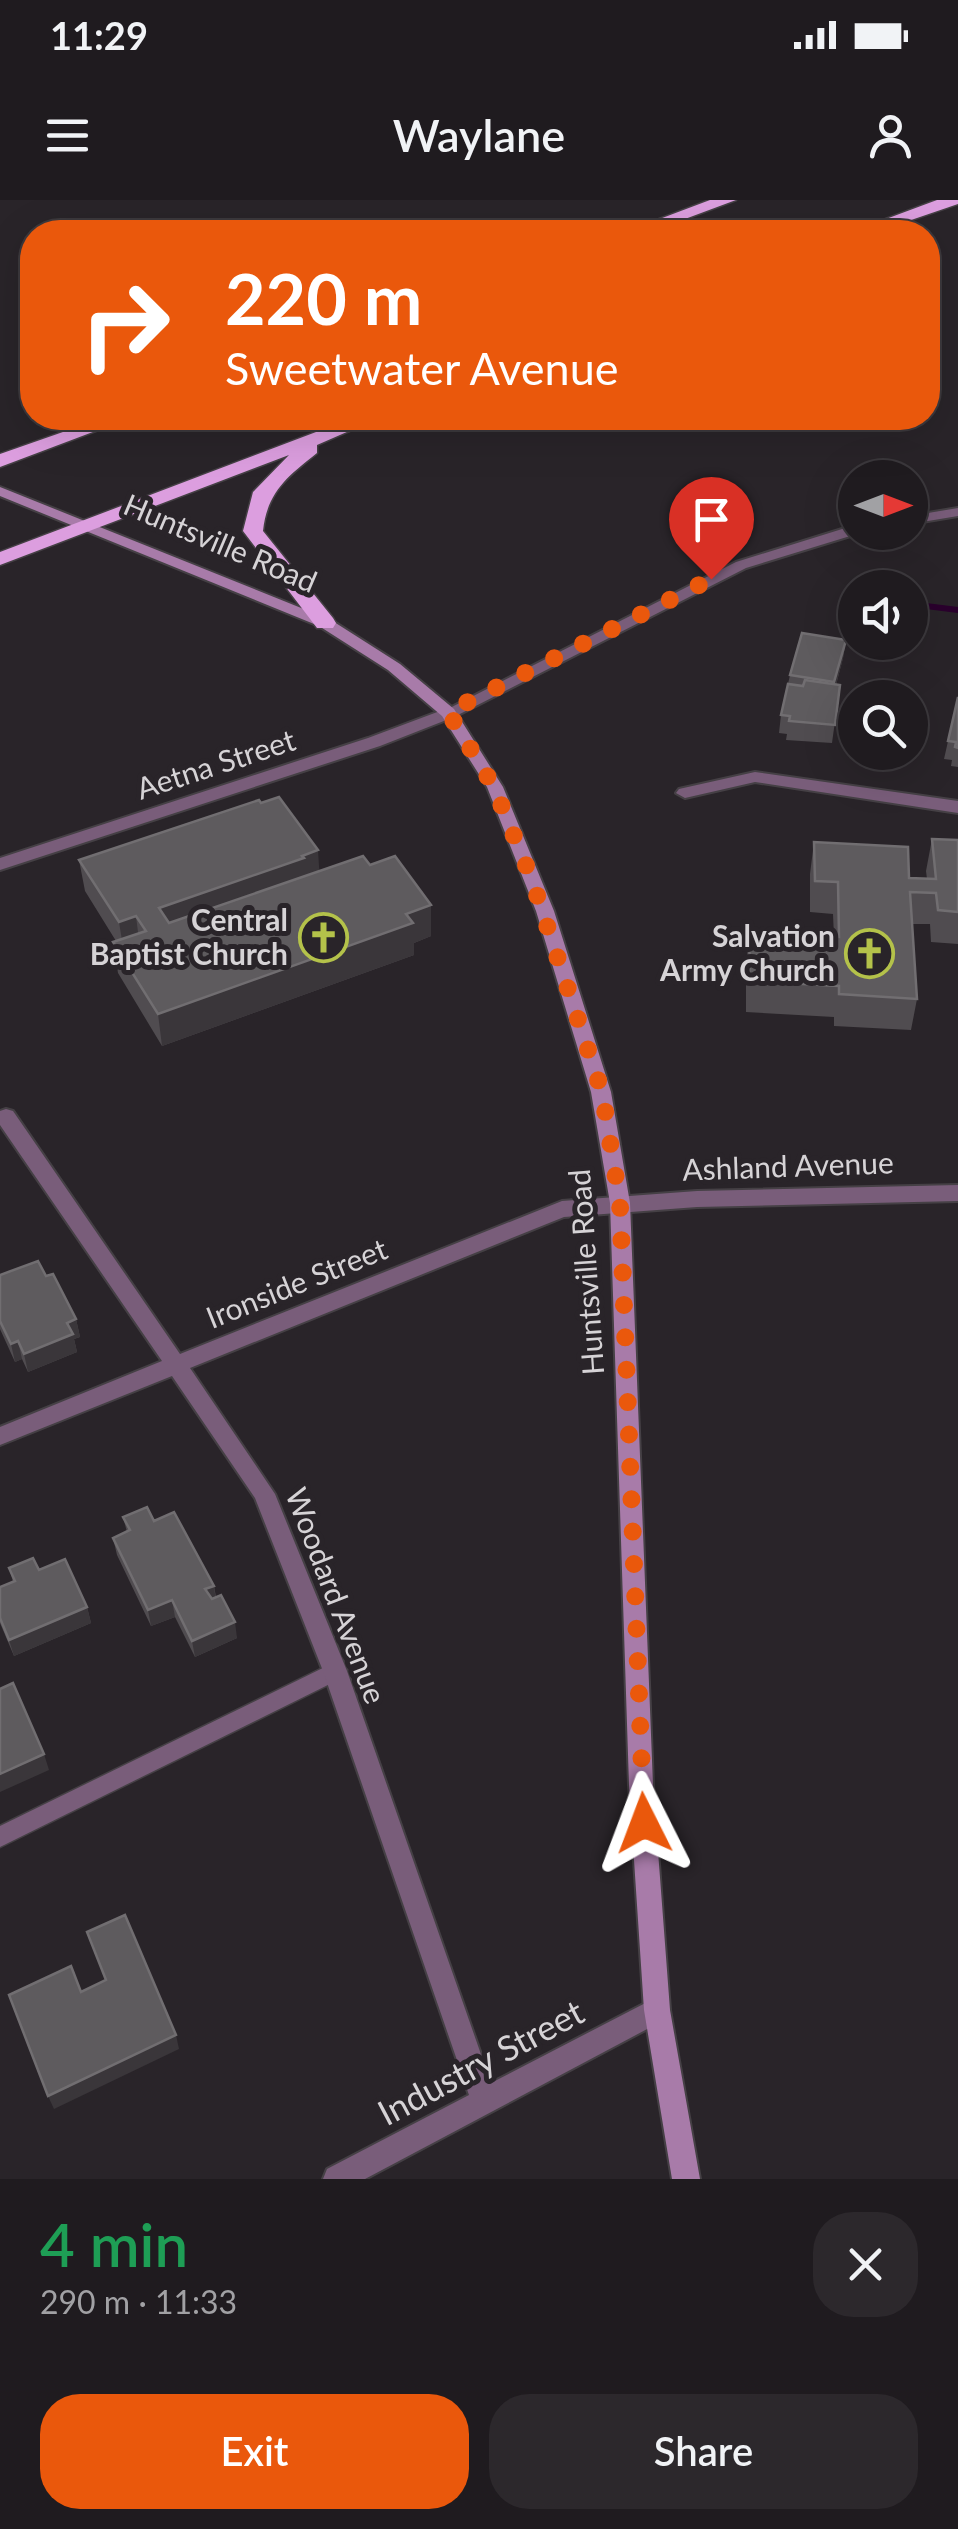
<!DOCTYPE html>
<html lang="en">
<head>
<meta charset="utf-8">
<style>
	body { margin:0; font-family:Lato,sans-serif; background:#2c282c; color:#f1f3f6; height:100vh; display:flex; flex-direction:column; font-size:38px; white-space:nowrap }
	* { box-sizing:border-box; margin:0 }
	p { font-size:32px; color:#a1a1a4 }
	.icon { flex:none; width:55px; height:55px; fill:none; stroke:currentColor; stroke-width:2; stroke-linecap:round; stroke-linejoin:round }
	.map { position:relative; height:1979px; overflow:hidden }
	.details { display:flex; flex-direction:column; background:#1f1b1f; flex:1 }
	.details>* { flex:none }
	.top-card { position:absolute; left:20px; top:20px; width:920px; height:210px; border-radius:40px; box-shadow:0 10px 40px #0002,0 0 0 2px #3c393d; background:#ea580c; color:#fff; overflow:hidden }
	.needle { width:65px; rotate:90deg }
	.controls { position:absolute; left:838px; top:260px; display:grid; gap:20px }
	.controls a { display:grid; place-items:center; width:90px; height:90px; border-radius:50%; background:#1f1b1f; box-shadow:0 10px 40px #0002,0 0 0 2px #3c393d; font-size:50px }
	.pin { position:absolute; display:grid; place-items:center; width:85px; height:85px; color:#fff; margin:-102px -42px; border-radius:50% 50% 50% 0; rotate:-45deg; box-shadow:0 0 10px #0007 }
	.pin .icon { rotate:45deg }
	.me { position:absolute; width:110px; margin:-55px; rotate:357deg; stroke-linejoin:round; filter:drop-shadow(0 0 8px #0008) }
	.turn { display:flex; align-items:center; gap:35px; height:210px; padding:0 40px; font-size:45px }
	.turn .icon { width:130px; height:130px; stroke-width:2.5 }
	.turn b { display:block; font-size:70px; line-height:85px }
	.round { display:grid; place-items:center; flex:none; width:105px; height:105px; border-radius:40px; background:#2c282c }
	.headline { display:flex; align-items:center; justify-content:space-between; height:170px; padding:0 40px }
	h1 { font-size:60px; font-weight:600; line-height:75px; color:#1e9e55 }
	.action { display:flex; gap:20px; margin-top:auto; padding:20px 40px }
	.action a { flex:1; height:115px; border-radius:40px; background:#ea580c; color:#fff; font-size:40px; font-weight:600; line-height:115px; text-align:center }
	.action a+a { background:#2c282c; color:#f1f3f6 }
	.status { display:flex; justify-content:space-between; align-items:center; height:70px; padding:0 50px; background:#1f1b1f; direction:ltr }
	.status svg { height:28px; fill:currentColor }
	header { display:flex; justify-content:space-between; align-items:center; height:130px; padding:0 40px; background:#1f1b1f; font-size:45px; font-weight:600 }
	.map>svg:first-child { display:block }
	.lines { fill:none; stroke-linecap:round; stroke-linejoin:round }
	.stream { fill:#2a002d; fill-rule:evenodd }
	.service-casing { stroke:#454045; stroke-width:3 }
	.minor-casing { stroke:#454045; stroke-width:4 }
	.tertiary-casing { stroke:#454045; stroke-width:4 }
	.secondary-casing { stroke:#454045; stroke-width:4 }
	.trunk-casing { stroke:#454045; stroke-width:3 }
	.service { fill:#795d7a; fill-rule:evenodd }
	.minor { fill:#795d7a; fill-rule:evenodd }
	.tertiary { fill:#795d7a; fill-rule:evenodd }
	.secondary { fill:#a87ba9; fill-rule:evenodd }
	.trunk { fill:#dc9edf; fill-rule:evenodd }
	.wall { fill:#504c50 }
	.shaded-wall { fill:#3a363a }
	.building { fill:#5e5b5e; stroke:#716e71; stroke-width:2.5 }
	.route { stroke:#ea580c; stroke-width:18; stroke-dasharray:0 32.4 }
	.labels { text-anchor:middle; stroke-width:10; stroke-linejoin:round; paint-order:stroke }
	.street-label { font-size:30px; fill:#d6d3d6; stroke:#292429 }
	.poi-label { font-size:30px; font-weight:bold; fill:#d6d3d6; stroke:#292429; text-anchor:end }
	.near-street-label { font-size:35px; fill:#d6d3d6; stroke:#292429 }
</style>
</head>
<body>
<div class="status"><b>11:29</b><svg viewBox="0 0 49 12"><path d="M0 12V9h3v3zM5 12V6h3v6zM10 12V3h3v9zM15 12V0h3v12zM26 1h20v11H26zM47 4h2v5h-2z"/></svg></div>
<header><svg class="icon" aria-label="menu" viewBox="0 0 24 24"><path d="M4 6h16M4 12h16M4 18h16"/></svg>Waylane<svg class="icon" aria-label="person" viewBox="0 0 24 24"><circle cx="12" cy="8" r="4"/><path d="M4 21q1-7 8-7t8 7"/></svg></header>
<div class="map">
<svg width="958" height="1979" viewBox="0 0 958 1979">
	<rect width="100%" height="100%" fill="#292429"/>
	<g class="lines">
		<g class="stream">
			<polygon points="848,394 855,394 855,400 848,398"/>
			<polygon points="910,401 958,407 958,413 910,407"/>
		</g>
		<defs>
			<polygon id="service" points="335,1462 342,1464 345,1471 342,1478 0,1647 0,1626"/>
			<g id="minor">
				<polygon points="448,508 456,513 454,517 380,546 0,670 0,658 368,538"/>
				<polygon points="755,572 958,601 958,613 755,582 685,598 676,593 679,589"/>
				<polygon points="6,909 13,911 180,1154 562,1001 697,991 958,985 958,1001 697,1007 564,1017 190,1168 275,1294 347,1471 491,1883 657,1797 666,1801 670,1810 666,1819 365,1979 323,1979 327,1969 469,1895 323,1471 255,1298 172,1176 0,1245 0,1227 162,1161 0,925 0,911"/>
			</g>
			<g id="tertiary">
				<polygon points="958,308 958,316 910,324 910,316"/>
				<polygon points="855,325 855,332 860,333 746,368 454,517 442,517 440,513 736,362"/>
			</g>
			<polygon id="secondary" points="0,287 331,420 400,464 454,509 503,587 554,711 611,892 630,1003 653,1585 670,1810 700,1979 672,1979 644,1810 629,1585 610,1003 591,892 536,711 487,587 442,516 388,470 319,426 0,296"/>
			<g id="trunk">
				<polygon points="710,0 736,0 650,32 625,32"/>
				<polygon points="937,0 958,0 958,4 876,32 851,32"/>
				<polygon points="103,218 130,218 0,267 0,254"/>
				<path d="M353 218H379L317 245V253C288 276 267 292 263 331L333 418 336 423 333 428H317L243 331 253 292 289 255 0 365V352Z"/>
			</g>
		</defs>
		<use href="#service" class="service-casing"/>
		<use href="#minor" class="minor-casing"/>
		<use href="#tertiary" class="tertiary-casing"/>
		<use href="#secondary" class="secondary-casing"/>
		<use href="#trunk" class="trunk-casing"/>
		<use href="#service" class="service"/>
		<use href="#minor" class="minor"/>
		<use href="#tertiary" class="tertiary"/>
		<use href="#secondary" class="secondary"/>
		<use href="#trunk" class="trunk"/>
	</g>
	<g class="wall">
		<polygon points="846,440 843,458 836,485 840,485 832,543 786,540 787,534 779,533 781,515 790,475"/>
		<polygon points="958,497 958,567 951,566 952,560 944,559"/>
		<polygon points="873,552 910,552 904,553 902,558"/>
		<polygon points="932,639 958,640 958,744 931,742 930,724 912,724 917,799 911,830 834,826 834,817 746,812 746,764 750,732 834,737 833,714 810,712 810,674 814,642 909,678 927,679 926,671"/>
		<polygon points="79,660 319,671 370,665 431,705 431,736 414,743 414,755 162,846 118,773 113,742 116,741 85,691"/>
		<polygon points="0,1075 46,1076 76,1119 80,1137 74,1139 77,1152 28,1172 22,1159 15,1162 0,1129"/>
		<polygon points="123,1317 154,1321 214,1386 216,1397 237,1438 195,1457 175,1417 151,1426 117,1355 113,1338 127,1332"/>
		<polygon points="9,1368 39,1370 87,1407 91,1423 14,1456 0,1423 0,1387 13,1382"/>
	</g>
	<g class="shaded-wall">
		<polygon points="846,440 843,458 832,500 834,482"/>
		<polygon points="318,650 320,682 164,740 159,708"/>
		<polygon points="431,705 431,736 414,743 414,755 162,846 158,814"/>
		<polygon points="136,716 140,748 124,753 119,722"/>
		<polygon points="76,1119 80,1137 74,1139 77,1152 28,1172 24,1154 67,1123"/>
		<polygon points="18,1141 22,1159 15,1162 11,1144"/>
		<polygon points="214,1386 216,1402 208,1406 205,1389"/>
		<polygon points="172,1400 175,1417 151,1426 148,1410"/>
		<polygon points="87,1407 91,1423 14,1456 9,1440"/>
		<polygon points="235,1422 237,1438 195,1457 192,1441"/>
		<polygon points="44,1554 49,1570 0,1592 0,1574"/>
		<polygon points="176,1835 179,1849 54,1909 48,1896"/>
	</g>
	<g class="building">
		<polygon points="802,433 846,440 834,482 790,475"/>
		<polygon points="805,480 840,485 835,525 789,521 790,516 781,515 788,484 803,486"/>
		<polygon points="875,493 901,498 873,498"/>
		<polygon points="958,497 958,548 955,547 956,542 948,541"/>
		<polygon points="910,499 921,501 913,535 910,535"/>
		<polygon points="279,597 318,650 302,656 304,658 159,708 169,723 363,656 370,665 395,656 431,705 406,714 413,723 158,814 113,742 146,731 136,716 119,722 79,660 259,600 261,603"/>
		<polygon points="932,639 958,640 958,712 938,710 936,693 910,692 917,799 839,794 839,786 749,781 750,732 839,737 838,682 815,681 814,642 908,647 909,678 936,679"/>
		<polygon points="38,1061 46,1076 53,1074 76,1119 67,1123 73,1134 24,1154 18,1141 11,1144 0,1121 0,1075"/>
		<polygon points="147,1307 154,1321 174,1312 214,1386 205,1389 212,1399 221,1395 235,1422 192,1441 172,1400 148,1410 113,1338 130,1330 123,1317"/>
		<polygon points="33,1358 39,1370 65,1359 87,1407 9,1440 0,1418 0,1387 15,1381 9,1368"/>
		<polygon points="13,1483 44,1554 0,1574 0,1489"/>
		<polygon points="125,1715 176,1835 48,1896 9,1795 71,1766 81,1792 106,1780 87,1732"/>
	</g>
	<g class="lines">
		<polyline class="route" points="644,1623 620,1003 602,892 532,680 494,587 448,512 711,379"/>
	</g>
	<defs>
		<symbol id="church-ring" viewBox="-11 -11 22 22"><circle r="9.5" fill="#292429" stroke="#b4c24a" stroke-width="1.5"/><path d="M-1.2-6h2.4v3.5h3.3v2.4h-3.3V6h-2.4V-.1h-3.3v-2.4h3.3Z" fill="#b4c24a"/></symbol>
	</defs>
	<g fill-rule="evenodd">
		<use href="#church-ring" x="296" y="710" width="55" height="55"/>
		<use href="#church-ring" x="842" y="726" width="55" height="55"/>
	</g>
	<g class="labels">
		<g class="street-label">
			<text transform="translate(220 344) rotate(23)" y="10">Huntsville Road</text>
			<text transform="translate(216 565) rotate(-18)" y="10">Aetna Street</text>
			<text transform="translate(788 967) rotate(-2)" y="10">Ashland Avenue</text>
			<text transform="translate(587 1072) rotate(-94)" y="10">Huntsville Road</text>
			<text transform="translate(297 1084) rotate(-22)" y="10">Ironside Street</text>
			<text transform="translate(335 1396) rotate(69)" y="10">Woodard Avenue</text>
		</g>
		<g class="poi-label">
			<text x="288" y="731">Central<tspan x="288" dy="34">Baptist Church</tspan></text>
			<text x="835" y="747">Salvation<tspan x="835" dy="34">Army Church</tspan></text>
		</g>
		<g class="near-street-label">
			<text transform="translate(481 1863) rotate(-28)" y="12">Industry Street</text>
		</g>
	</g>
</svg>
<div class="controls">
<a><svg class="needle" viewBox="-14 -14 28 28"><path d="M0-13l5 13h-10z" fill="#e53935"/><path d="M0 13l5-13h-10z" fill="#a1a1a4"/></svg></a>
<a><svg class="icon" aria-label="sound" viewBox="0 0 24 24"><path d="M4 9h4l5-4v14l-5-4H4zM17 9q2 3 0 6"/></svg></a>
<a><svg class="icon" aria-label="search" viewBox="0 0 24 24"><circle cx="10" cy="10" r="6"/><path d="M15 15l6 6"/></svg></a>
</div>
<div class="pin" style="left:711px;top:379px;background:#d93025"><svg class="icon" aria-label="arrive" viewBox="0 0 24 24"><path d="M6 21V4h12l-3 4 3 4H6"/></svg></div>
<svg class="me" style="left:644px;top:1623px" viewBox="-20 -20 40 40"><path d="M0-17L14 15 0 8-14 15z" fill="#ea580c" stroke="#fff" stroke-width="4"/></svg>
<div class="top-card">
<div class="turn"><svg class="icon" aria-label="right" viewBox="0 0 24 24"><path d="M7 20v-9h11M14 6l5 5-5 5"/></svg><div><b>220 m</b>Sweetwater Avenue</div></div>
</div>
</div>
<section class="details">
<div class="headline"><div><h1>4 min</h1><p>290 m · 11:33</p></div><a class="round"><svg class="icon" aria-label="close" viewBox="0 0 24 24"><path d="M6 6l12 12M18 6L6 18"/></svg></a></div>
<div class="action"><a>Exit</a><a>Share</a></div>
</section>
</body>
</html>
